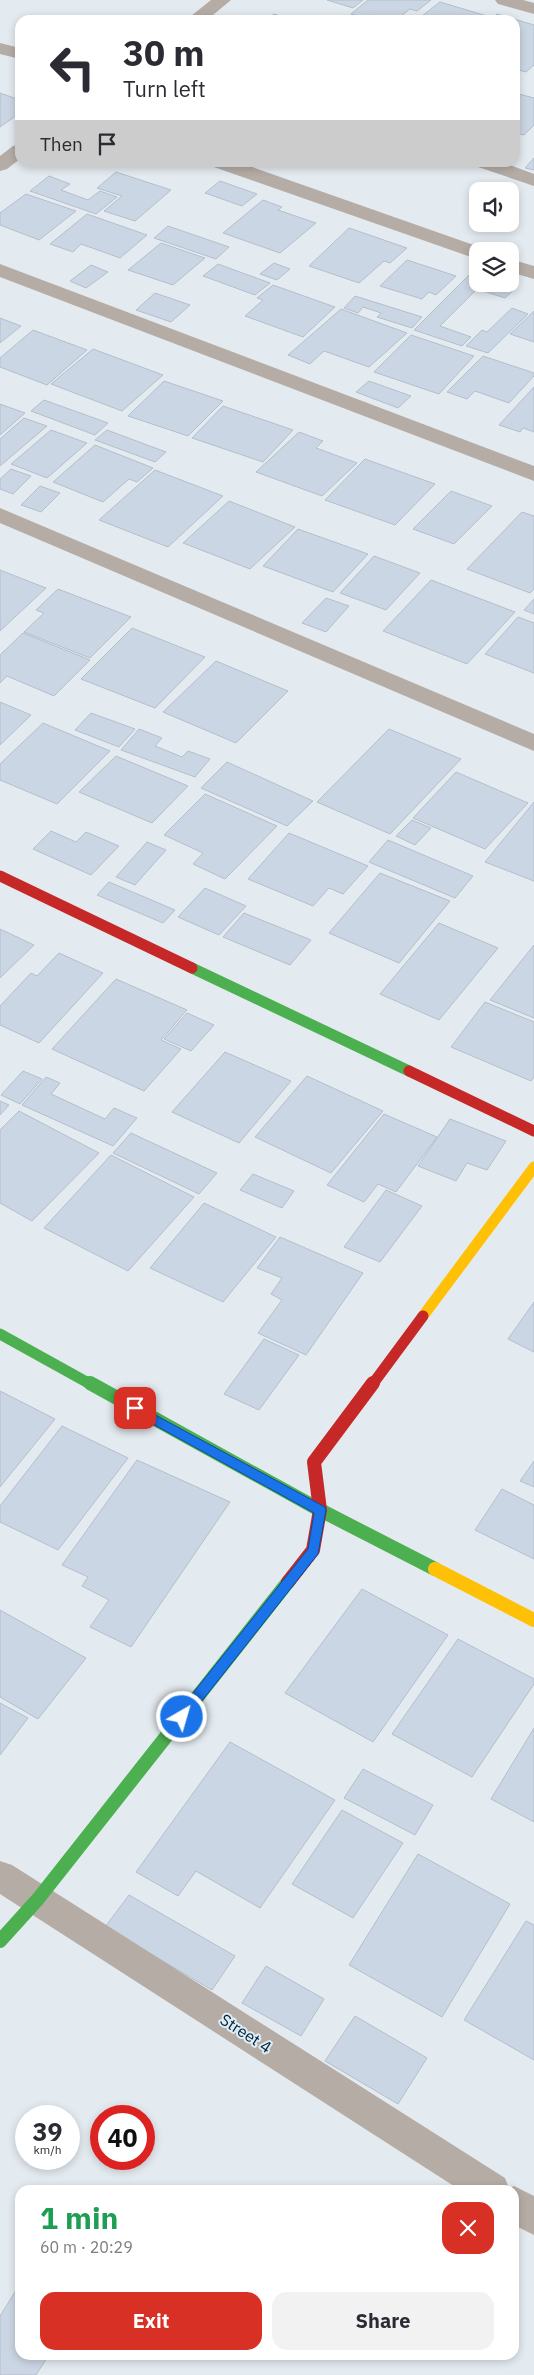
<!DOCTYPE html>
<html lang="en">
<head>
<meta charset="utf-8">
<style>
	body { margin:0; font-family:"IBM Plex Sans",sans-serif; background:#f2f2f3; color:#2b2b33; height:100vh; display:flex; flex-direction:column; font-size:19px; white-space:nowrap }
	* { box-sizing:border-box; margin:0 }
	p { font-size:16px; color:#7c7c81 }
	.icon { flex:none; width:28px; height:28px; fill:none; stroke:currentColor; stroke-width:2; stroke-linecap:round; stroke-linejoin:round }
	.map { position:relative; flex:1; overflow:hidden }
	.sheet { position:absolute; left:15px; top:2185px; width:504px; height:175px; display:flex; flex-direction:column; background:#fff; border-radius:15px; box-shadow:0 2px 8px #0003 }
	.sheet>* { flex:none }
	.banner { position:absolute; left:15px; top:15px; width:505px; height:152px; border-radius:15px; box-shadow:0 2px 8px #0003; background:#fff; color:#2b2b33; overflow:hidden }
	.buttons { position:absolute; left:469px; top:182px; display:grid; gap:10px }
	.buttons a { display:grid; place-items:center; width:50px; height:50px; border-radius:10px; background:#fff; box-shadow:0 2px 8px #0003; font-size:25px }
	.speed { position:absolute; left:15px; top:2105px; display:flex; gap:10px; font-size:25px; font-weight:700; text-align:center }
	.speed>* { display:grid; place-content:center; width:65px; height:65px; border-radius:50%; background:#fff; box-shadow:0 2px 8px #0003; line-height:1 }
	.speed small { font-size:12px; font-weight:400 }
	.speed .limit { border:8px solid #d22; background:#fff; color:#111 }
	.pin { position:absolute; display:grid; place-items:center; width:42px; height:42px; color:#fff; margin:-21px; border-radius:10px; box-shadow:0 2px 8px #0006 }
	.me { position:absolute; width:55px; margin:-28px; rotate:38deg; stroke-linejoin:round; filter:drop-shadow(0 0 4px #0008) }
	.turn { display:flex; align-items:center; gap:18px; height:105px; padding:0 25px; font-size:22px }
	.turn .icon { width:65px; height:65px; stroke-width:2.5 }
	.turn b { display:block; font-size:35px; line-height:42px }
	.then { display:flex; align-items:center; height:48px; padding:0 25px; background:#0003; gap:10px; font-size:19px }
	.round { display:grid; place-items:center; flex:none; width:52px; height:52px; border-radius:15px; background:#f2f2f3 }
	.head { display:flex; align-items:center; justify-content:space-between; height:85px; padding:0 25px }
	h1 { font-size:30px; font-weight:700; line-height:38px; color:#1e9e55 }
	.action { display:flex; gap:10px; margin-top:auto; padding:10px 25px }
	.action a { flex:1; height:58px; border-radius:15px; background:#d93025; color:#fff; font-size:20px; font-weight:700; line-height:58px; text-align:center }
	.action a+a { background:#f2f2f3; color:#2b2b33 }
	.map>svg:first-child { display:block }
	.building { fill:#cbd6e4; stroke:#b4becc }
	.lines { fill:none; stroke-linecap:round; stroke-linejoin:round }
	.street { fill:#b5aca5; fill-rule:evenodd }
	.fast-far1 { stroke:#4caf50; stroke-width:11 }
	.fast { stroke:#4caf50; stroke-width:14 }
	.slow-far1 { stroke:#ffc107; stroke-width:11 }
	.slow { stroke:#ffc107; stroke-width:14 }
	.jam-far1 { stroke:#c62828; stroke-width:11 }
	.jam { stroke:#c62828; stroke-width:14 }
	.route { fill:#1a73e8; stroke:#114b97 }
	.labels { text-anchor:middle; stroke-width:4; stroke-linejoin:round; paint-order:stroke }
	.near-street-label { font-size:16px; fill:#022134; stroke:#deecf6 }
</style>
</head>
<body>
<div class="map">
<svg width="534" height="2375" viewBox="0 0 534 2375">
	<rect width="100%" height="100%" fill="#e4ebf0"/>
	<g class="building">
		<polygon points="327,0 363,0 353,8"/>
		<polygon points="368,0 431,0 417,11 410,9 396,20 385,20 370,15 366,19 351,14"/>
		<polygon points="440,2 487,16 482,20 417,20"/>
		<polygon points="274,14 292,20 266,20"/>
		<polygon points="497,14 534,25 534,65 526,72 515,69 515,20 490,20"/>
		<polygon points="0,93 20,100 20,113 0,127"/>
		<polygon points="515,93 534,98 534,125 524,135 515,133"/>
		<polygon points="534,158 534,170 525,168"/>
		<polygon points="116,172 171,190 135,221 104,211 122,196 97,188"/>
		<polygon points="49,176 70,184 61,190 88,200 100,191 117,197 96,214 30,191"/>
		<polygon points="220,181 257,194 242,206 205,193"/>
		<polygon points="26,194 76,211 39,240 0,225 0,213"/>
		<polygon points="263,200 282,207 278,210 316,223 280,253 223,233"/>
		<polygon points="87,214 147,235 120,258 81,244 73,252 50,244"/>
		<polygon points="168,226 229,247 216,259 154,238"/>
		<polygon points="349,228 407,248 390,263 384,261 359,283 309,266"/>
		<polygon points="161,243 205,258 173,285 128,270"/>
		<polygon points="407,260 456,276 436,295 429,292 422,299 380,286"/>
		<polygon points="274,263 290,269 277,280 260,274"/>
		<polygon points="218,264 270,283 255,295 203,276"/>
		<polygon points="91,265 108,272 86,288 70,281"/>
		<polygon points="471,273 478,275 478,284 504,284 516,288 505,298 477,289 440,326 471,337 462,346 414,330"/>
		<polygon points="273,285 335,307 303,337 245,316 263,300 257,298"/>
		<polygon points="155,293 190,305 171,322 136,310"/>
		<polygon points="355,296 422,317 412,328 377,317 381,313 363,307 358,313 344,308"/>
		<polygon points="512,308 528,314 488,353 466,346 482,330 487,332"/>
		<polygon points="341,309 407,333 369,367 324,351 310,364 288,355"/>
		<polygon points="534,311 534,342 510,334"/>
		<polygon points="0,318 21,326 0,343"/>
		<polygon points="33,330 87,350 47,385 0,367 0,358"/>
		<polygon points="411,335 474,356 439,394 374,372"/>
		<polygon points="93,349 163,375 122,411 51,384"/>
		<polygon points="483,356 534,373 534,376 509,403 475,391 467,399 447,392"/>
		<polygon points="164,381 223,401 188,436 128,416"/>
		<polygon points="369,381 411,396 398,408 356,392"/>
		<polygon points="534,387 534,432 523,428 520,432 499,425"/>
		<polygon points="44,400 108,423 95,435 31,411"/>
		<polygon points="0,404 25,413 0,435"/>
		<polygon points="223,406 293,430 263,462 192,438"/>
		<polygon points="24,418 47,426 0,466 0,439"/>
		<polygon points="51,430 87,443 47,478 11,464"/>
		<polygon points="107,430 166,452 155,462 95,440"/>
		<polygon points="299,432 323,441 316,448 357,463 322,496 256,472"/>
		<polygon points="95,445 153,468 137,482 129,479 103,502 53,482"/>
		<polygon points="365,459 435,484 395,525 325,500"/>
		<polygon points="11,469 31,476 13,494 0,489 0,479"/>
		<polygon points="155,470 223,496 168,547 99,520"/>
		<polygon points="40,486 60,493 41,512 21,505"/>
		<polygon points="451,491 492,506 454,544 413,529"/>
		<polygon points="229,501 295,527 250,569 183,543"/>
		<polygon points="522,512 534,516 534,589 530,593 467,569"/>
		<polygon points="298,529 368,554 333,592 263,566"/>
		<polygon points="374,556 420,573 386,610 340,593"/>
		<polygon points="0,570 46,588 0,631"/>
		<polygon points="431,580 515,612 467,664 383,631"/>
		<polygon points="58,589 131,617 90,658 24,632 44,613 36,610"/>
		<polygon points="326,598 349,606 326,632 302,623"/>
		<polygon points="534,599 534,614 524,610"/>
		<polygon points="518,617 534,623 534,673 485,654"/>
		<polygon points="132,628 205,657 155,708 81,679"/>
		<polygon points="23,633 90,660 54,696 7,676 0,683 0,655"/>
		<polygon points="216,661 288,691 236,743 163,712"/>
		<polygon points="0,702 31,715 0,745"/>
		<polygon points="91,713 135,729 119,747 75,730"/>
		<polygon points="43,723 110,751 57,804 0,780 0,764"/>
		<polygon points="139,729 162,738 155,746 182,757 188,751 210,759 195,777 121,750"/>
		<polygon points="389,729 461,759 390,834 317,802"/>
		<polygon points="116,756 188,786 152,823 79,792"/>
		<polygon points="227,762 313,801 287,826 201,788"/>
		<polygon points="456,772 528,803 485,849 413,818"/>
		<polygon points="205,794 277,826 225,879 193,864 203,853 164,835"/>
		<polygon points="534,802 534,881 485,862"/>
		<polygon points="412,820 431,828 415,845 396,836"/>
		<polygon points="51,831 76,842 86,832 119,846 91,875 33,849"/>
		<polygon points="289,833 368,866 343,894 329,888 313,906 248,879"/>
		<polygon points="388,840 473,876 455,898 369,862"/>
		<polygon points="147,842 166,850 135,885 116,877"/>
		<polygon points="380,873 450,901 399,963 329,933"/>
		<polygon points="109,882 175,910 163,923 97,895"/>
		<polygon points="205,888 246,906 219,935 178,917"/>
		<polygon points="244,913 311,940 290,965 223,937"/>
		<polygon points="439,923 498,948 439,1020 380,994"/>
		<polygon points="0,929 34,945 0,978"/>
		<polygon points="534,945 534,1018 490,1000"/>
		<polygon points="59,953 103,973 39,1043 0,1025 0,1006 31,973 37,976"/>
		<polygon points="116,979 187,1010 161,1040 181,1049 144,1091 52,1049"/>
		<polygon points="485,1002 534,1022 534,1077 531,1081 451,1047"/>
		<polygon points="187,1013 214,1025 191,1051 164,1039"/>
		<polygon points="225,1052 291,1081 239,1143 172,1112"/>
		<polygon points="23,1071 42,1079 20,1104 1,1095"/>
		<polygon points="307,1076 383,1111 331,1173 255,1137"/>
		<polygon points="46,1077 60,1083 51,1094 105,1119 114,1108 137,1118 113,1146 22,1105"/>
		<polygon points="0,1101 9,1105 0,1115"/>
		<polygon points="19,1111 99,1153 32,1221 0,1203 0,1130"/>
		<polygon points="384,1114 437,1137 396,1192 378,1184 364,1202 327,1185"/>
		<polygon points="450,1119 506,1141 487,1170 467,1163 456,1181 418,1166"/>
		<polygon points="131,1133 217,1173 199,1194 113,1153"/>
		<polygon points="111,1155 194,1197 128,1271 44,1228"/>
		<polygon points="253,1174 294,1191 282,1208 240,1190"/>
		<polygon points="386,1190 422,1206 380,1262 344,1247"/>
		<polygon points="204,1203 276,1237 223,1302 150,1268"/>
		<polygon points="280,1237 363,1273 306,1355 258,1333 282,1300 271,1294 282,1278 257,1268"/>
		<polygon points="534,1302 534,1352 508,1339"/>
		<polygon points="264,1339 299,1355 259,1410 224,1394"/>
		<polygon points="0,1391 55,1419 0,1487"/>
		<polygon points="62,1426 128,1458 58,1550 0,1522 0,1506"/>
		<polygon points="137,1460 230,1502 131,1647 90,1627 109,1600 82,1586 88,1577 62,1565"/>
		<polygon points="534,1461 534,1487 520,1481"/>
		<polygon points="502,1489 534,1505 534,1559 475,1530"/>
		<polygon points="362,1589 448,1635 373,1742 285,1693"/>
		<polygon points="0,1610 86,1658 38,1719 0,1697"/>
		<polygon points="458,1639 534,1679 534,1684 472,1777 392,1734"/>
		<polygon points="0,1703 28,1718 0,1755"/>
		<polygon points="534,1728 534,1822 491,1799"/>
		<polygon points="230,1742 335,1800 260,1908 196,1871 178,1896 136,1872"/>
		<polygon points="363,1769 433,1805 415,1835 344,1798"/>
		<polygon points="342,1810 403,1843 353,1918 292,1884"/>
		<polygon points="418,1854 510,1904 442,2017 349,1965"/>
		<polygon points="129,1895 235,1956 212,1990 105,1927"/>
		<polygon points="526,1921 534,1925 534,2060 464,2020"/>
		<polygon points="266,1966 324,1999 301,2036 242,2003"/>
		<polygon points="355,2016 427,2058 398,2104 325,2061"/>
		<polygon points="20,2284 20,2355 49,2355 36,2375 0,2375 0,2316"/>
	</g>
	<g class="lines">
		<g class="street">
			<polygon points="211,0 231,0 207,20 186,20"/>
			<polygon points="495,0 523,0 534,3 534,14 498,4"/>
			<polygon points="0,43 20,48 20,59 0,54"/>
			<polygon points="20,144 20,159 7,169 0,171 0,156 13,146"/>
			<polygon points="209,162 238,162 485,249 487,251 478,251 478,259 471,257 211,166"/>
			<polygon points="473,162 502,162 534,174 534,186 475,166"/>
			<polygon points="510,259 534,266 534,279 510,272"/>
			<polygon points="0,264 534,466 534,481 0,277"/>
			<polygon points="0,508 534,734 534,751 0,523"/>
			<polygon points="0,1861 12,1865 505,2178 509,2188 514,2186 534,2196 534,2235 514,2225 514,2190 460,2190 0,1894"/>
		</g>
		<g class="fast-far1">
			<polyline points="192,968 409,1071"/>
			<polyline points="0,1334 92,1385"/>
		</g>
		<g class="fast">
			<polyline points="90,1383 320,1510 435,1569"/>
			<polyline points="0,1941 38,1899 288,1582"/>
		</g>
		<polyline class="slow-far1" points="423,1316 534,1167"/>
		<polyline class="slow" points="435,1569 534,1620"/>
		<g class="jam-far1">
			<polyline points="0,876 192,968"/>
			<polyline points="409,1071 534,1131"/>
			<polyline points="372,1385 423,1316"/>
		</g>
		<polyline class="jam" points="288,1582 313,1550 320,1510 314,1462 373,1383"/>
	</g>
	<polygon class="route" points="135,1404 325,1507 326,1510 318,1554 186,1721 182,1723 177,1721 175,1717 177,1713 308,1549 314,1513 131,1412 129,1408"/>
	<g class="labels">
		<g class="near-street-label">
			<text transform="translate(246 2033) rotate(33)" y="6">Street 4</text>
		</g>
	</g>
</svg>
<div class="buttons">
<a><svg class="icon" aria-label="sound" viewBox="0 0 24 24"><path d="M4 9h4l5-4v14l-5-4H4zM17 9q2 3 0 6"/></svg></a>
<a><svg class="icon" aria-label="layers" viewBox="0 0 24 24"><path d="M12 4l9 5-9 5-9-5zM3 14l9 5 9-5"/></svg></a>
</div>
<div class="speed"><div>39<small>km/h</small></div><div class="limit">40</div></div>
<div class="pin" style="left:135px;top:1408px;background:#d93025"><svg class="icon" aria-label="arrive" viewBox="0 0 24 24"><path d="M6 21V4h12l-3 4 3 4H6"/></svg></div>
<svg class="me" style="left:182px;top:1717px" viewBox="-20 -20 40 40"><circle r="17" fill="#1a73e8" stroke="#fff" stroke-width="3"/><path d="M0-11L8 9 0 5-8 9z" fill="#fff"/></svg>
<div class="banner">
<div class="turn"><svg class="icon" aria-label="left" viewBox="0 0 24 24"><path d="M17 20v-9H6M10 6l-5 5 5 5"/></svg><div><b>30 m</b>Turn left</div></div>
<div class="then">Then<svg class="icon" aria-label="arrive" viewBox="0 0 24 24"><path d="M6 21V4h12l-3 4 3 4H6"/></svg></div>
</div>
<section class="sheet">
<div class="head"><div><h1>1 min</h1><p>60 m · 20:29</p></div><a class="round" style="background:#d93025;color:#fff"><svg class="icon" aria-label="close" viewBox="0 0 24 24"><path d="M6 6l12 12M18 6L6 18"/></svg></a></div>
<div class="action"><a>Exit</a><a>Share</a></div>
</section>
</div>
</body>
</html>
